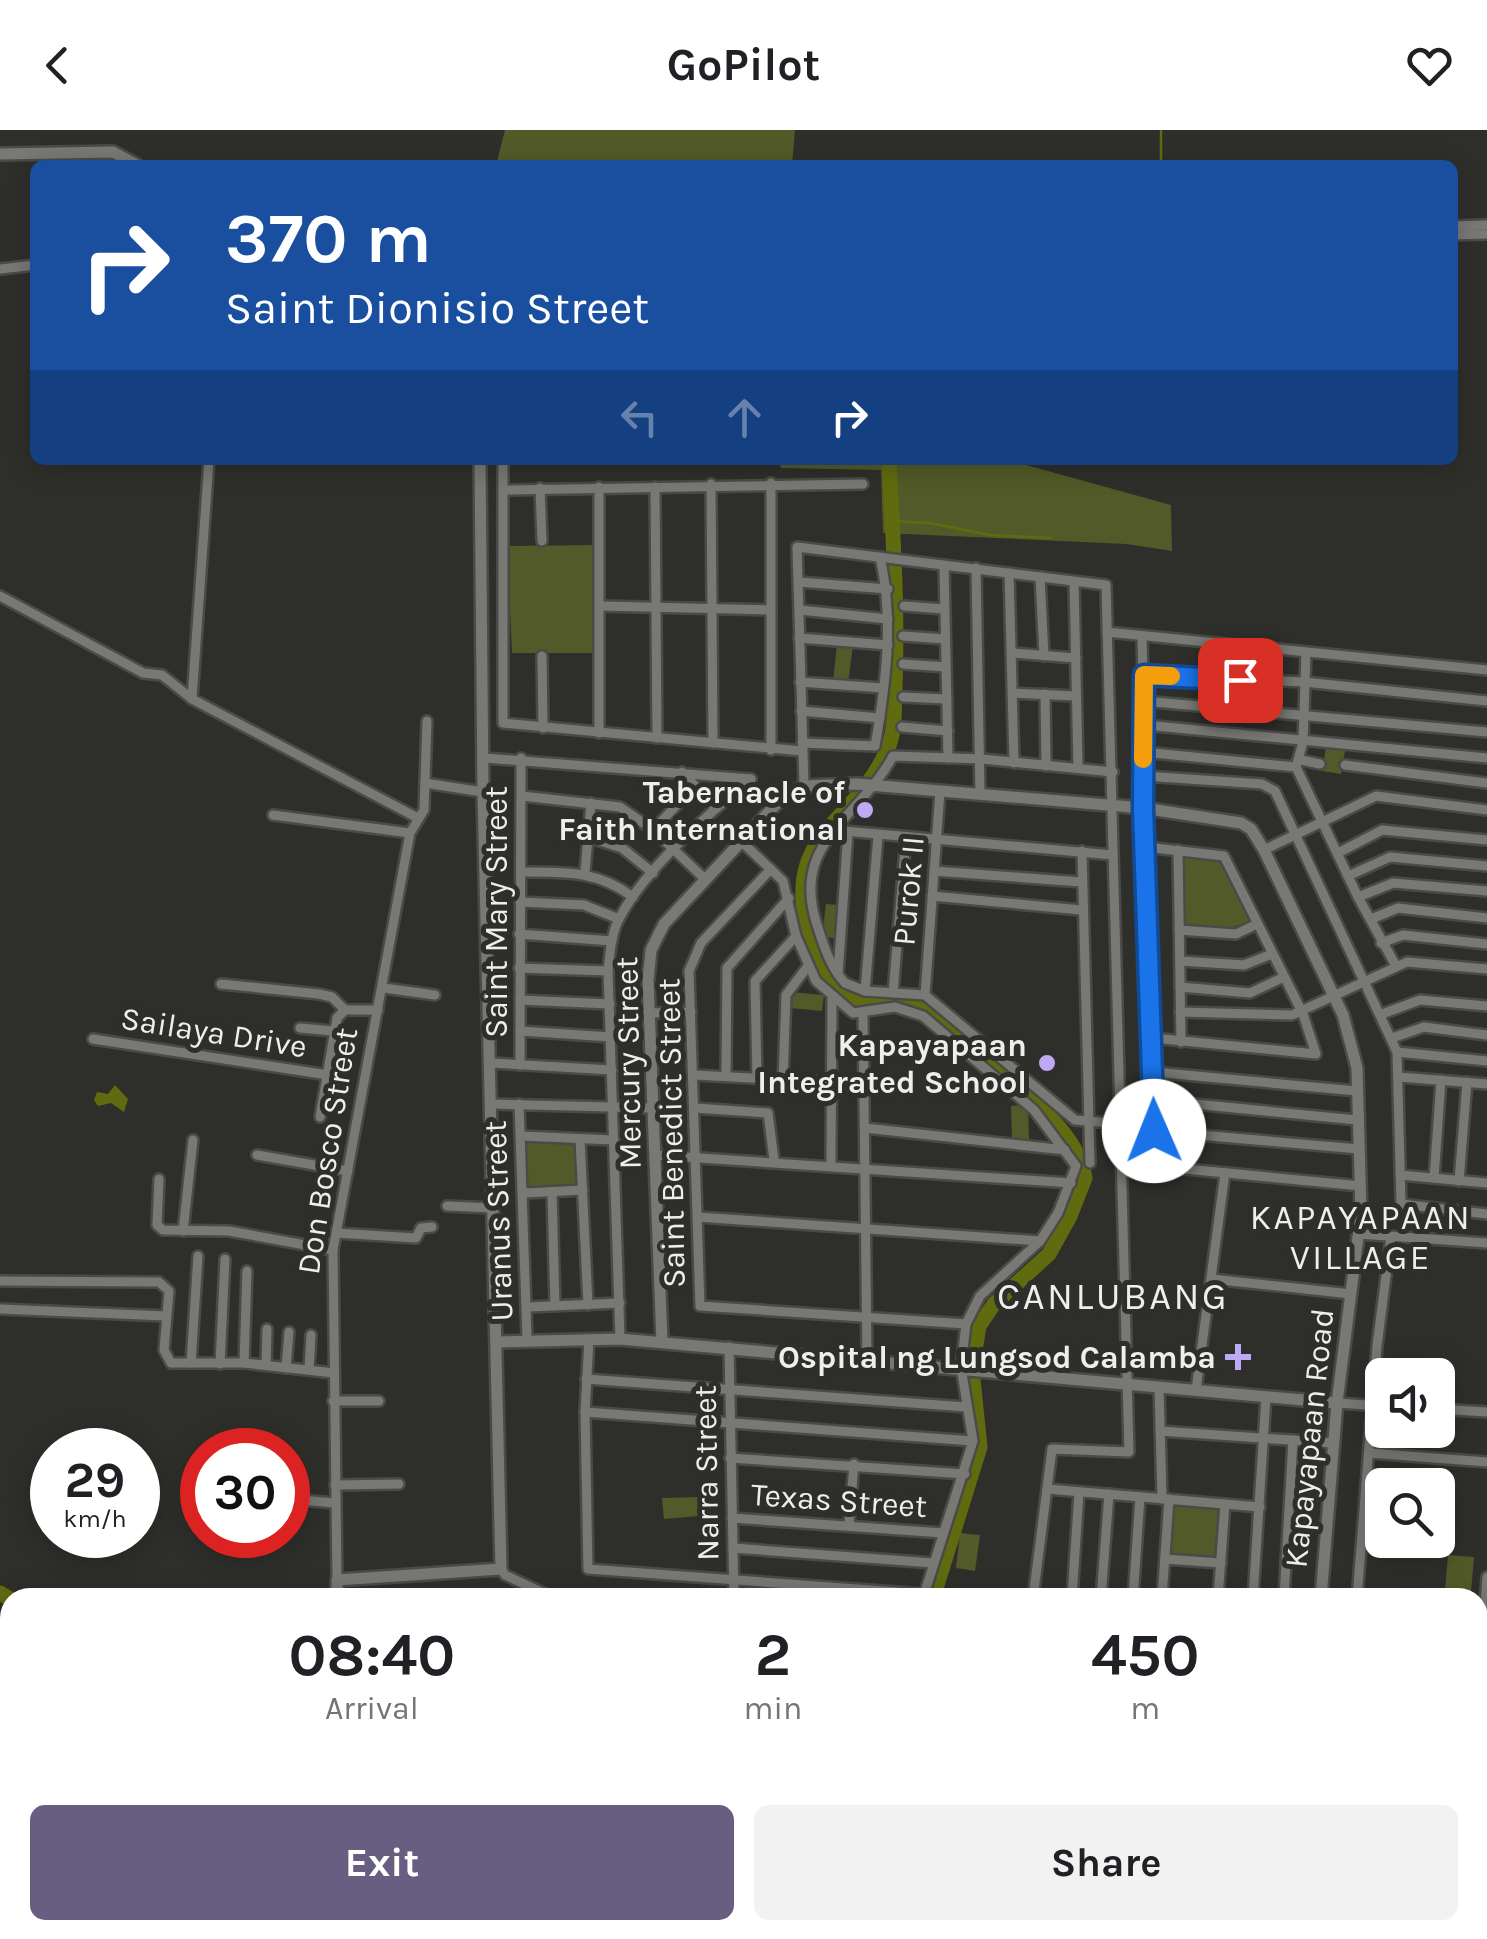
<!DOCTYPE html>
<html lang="en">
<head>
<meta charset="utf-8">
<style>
	body { margin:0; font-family:Karla,sans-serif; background:#f2f2f2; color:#202124; height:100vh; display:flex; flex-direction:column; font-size:38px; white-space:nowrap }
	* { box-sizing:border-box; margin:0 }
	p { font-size:32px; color:#757577 }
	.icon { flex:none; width:55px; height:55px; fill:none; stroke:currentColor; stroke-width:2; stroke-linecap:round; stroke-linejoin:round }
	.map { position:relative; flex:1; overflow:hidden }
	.sheet { position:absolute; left:0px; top:1458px; width:1488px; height:352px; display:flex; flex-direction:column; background:#fff; border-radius:30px 30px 0 0; box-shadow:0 5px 25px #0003 }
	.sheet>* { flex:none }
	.guide { position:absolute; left:30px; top:30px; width:1428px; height:305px; border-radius:15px; box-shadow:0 5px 25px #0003; background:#1a4fa0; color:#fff; overflow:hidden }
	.buttons { position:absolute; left:1365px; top:1228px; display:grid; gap:20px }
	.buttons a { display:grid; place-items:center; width:90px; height:90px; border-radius:15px; background:#fff; box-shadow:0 5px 25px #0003; font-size:50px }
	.speed { position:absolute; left:30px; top:1298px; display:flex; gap:20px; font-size:50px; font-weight:700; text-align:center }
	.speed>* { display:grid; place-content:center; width:130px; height:130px; border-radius:50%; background:#fff; box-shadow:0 5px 25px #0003; line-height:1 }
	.speed small { font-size:25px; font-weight:400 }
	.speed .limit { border:15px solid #d22; background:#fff; color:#111 }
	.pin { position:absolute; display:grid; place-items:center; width:85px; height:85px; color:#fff; margin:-42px; border-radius:20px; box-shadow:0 5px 15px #0006 }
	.me { position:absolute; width:110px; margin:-55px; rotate:359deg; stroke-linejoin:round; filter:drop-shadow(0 0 8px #0008) }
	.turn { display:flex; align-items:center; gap:35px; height:210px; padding:0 30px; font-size:45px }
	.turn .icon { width:130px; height:130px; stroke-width:2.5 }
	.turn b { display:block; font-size:70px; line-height:85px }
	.lanes { display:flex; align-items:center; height:95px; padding:0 30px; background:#0003; justify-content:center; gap:50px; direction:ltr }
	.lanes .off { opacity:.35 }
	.eta { display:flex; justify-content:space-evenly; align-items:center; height:170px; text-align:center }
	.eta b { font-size:60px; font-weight:700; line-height:70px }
	.button { display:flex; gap:20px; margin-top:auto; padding:20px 30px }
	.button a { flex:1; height:115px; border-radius:15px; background:#675e82; color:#fff; font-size:40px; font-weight:700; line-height:115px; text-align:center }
	.button a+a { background:#f2f2f2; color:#202124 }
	header { display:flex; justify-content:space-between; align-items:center; height:130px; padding:0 30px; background:#fff; font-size:45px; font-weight:700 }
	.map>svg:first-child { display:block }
	.green { fill:#525a29 }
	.water { fill:#606b0f }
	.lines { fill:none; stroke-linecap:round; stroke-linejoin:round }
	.stream { stroke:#606b0f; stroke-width:2.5 }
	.river { stroke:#606b0f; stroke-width:15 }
	.minor-casing { stroke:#4a4b47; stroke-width:14 }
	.tertiary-casing { stroke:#4a4b47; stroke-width:16 }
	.minor { stroke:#787974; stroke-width:9 }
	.tertiary { stroke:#787974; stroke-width:11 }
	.route-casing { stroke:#114b97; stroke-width:25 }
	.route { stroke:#1a73e8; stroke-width:18 }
	.slow { stroke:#f59e0b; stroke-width:18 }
	.poi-dot { fill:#bea9f4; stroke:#2e2e2b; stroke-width:4 }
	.labels { text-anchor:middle; stroke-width:10; stroke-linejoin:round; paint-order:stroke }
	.poi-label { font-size:32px; font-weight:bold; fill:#eeeeec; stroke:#2e2e2b; text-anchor:end }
	.street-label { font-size:32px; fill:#eeeeec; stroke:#2e2e2b }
	.neighbourhood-label { font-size:35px; letter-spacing:2.5px; fill:#eeeeec; stroke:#2e2e2b }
	.quarter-label { font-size:38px; letter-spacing:2.5px; fill:#eeeeec; stroke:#2e2e2b }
</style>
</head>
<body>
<header><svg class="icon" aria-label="back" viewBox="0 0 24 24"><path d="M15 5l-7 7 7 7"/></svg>GoPilot<svg class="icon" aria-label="heart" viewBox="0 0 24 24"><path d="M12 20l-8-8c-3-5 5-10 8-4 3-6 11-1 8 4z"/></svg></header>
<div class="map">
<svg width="1487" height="1809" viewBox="0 0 1487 1809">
	<rect width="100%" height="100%" fill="#2e2e2b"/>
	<g class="green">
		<polygon points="505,0 795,0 792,35 496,35"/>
		<polygon points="779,330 1008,330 1171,375 1172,421 1126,414 883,403 881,340 781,338"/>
		<polygon points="597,415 595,523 512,523 507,416"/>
		<polygon points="837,515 853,516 848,553 833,551"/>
		<polygon points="1328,606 1347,609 1341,644 1322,641"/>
		<polygon points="1183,727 1215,729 1222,735 1251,791 1227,799 1182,796"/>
		<polygon points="826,774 838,775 835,808 822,807"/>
		<polygon points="790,862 824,865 822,881 789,878"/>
		<polygon points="1028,975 1029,1010 1012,1011 1011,976"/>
		<polygon points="524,1009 578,1014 577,1060 526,1060"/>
		<polygon points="1081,1049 1086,1051 1072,1090 1049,1130 1020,1152 982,1195 976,1234 970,1233 981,1185 1013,1148 1043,1124"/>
		<polygon points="698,1367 699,1386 664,1389 662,1368"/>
		<polygon points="1173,1376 1220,1380 1216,1430 1169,1426"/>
		<polygon points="960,1403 980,1405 975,1441 956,1438"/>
		<polygon points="1448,1425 1474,1427 1471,1462 1445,1460"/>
		<polygon points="1478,1569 1487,1569 1487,1809 1333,1809 1333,1800 1478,1800"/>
		<rect x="601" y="1800" width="56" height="9"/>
		<rect x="667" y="1800" width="50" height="9"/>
		<polygon points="733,1800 777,1800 778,1809 734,1809"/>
		<rect x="791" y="1800" width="46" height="9"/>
		<rect x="1003" y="1800" width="54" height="9"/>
	</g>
	<polygon class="water" points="115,955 128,969 124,982 111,973 98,976 94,970 97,962 108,964"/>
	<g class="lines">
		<g class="stream">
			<polyline points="1161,0 1161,35"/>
			<polyline points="892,391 930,393 990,405 1051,408"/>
		</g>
		<g class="river">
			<path d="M889 330C893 406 898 481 895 558 894 577 896 599 888 618 853 699 779 701 810 810 839 909 869 852 925 880 941 888 951 904 965 915 1002 947 1077 994 1085 1048L1070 1086 1049 1124 994 1174 979 1196 972 1239 980 1317 933 1468"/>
			<polyline points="0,1463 10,1469"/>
			<polyline points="39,1809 40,1800"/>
			<polyline points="973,1809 973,1800"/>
		</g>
		<defs>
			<g id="minor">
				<polyline points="1452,96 1487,95"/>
				<polyline points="1452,105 1487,104"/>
				<polyline points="0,139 35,135"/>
				<polyline points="503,336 503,593 802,621"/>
				<polyline points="771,353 771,620"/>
				<polyline points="711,354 713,613"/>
				<polyline points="655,357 657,608"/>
				<polyline points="540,358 542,411"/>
				<polyline points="504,360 863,354"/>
				<polyline points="944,435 948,628"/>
				<polyline points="976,438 980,664"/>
				<polyline points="1009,443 1014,633"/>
				<polyline points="1040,447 1044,526"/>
				<polyline points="799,452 888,459"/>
				<polyline points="1074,452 1078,637"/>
				<polyline points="0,466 143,543 162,545 192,569 416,687"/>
				<polyline points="601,476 770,480"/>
				<polyline points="904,476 944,479"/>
				<polyline points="800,480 888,489"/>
				<polyline points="1107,502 1487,540"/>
				<polyline points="903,506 945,509"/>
				<polyline points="1142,507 1155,1036 1361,1056"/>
				<polyline points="799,508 888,515"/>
				<polyline points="1306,522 1303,612 1296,637 1358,767 1396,836"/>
				<polyline points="1013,523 1076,528"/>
				<polyline points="542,526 543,598"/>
				<polyline points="903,534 946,537"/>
				<polyline points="1145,545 1304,552 1487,571"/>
				<polyline points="800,552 883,558"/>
				<polyline points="1013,563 1076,566"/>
				<polyline points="1045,564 1046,636"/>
				<polyline points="903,567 947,569"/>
				<polyline points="192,569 209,330"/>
				<polyline points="1143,571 1487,602"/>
				<polyline points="801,581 880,588"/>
				<polyline points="1145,595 1487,628"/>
				<polyline points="902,597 948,601"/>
				<polyline points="599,603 599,357"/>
				<path d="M802 613 875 616C886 554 894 489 880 427"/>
				<polyline points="1143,622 1296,637"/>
				<polyline points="485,628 751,649"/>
				<polyline points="1301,630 1320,634"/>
				<polyline points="1345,635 1487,653"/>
				<polyline points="682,642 716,678"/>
				<path d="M1113 642 982 629 893 626C858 691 788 712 818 798 824 817 831 838 845 853L865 861 925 865 1075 990 1121 994"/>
				<polyline points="1144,646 1262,654 1275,661 1397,922 1401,1074 1487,1084"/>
				<polyline points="425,653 483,662"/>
				<polyline points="804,656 797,417 1106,455 1129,1322 1052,1319 1033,1468"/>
				<polyline points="522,666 620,677 653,700 705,749"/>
				<polyline points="273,685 410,703"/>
				<polyline points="653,700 695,656"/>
				<polyline points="833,700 1113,725"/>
				<polyline points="591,708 622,718 653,743"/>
				<polyline points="742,712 783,751 796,806 816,851 853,883 895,877 923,886 1034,980 1076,1036 1058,1083 1040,1111 980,1166 966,1194 961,1237 973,1311 923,1468"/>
				<polyline points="1146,717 1224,726 1303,884 1316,924 1153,908"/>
				<polyline points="1178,720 1181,912"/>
				<polyline points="1264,720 1376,666 1487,680"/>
				<polyline points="1082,721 1090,1033"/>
				<polyline points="1338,723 1382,700 1487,710"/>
				<polyline points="771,739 701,813 689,841 700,1176 966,1194"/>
				<polyline points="934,741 1081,752"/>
				<path d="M521 742C564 742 597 740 633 767"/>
				<polyline points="585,742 591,673"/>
				<polyline points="1348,746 1390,727 1487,736"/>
				<polyline points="932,766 1081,780"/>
				<polyline points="1358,767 1393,753 1487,761"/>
				<polyline points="520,772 584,775 619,789"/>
				<polyline points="1371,789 1398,778 1487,788"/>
				<polyline points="1179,800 1236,804 1257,794"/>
				<polyline points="519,804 612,811"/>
				<polyline points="1381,813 1403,805 1487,814"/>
				<polyline points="1180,831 1244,835 1272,824"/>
				<polyline points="519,838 608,841"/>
				<polyline points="838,844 848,702"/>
				<polyline points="221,854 319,864 332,867 345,880"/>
				<polyline points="1180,857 1250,863 1284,847"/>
				<polyline points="384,858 435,865"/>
				<polyline points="865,861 878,706"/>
				<polyline points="893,863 906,707"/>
				<polyline points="925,865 940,661"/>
				<polyline points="520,870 610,874"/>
				<polyline points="1180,882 1292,885 1407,832 1487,839"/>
				<polyline points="650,883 691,882"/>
				<polyline points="863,884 867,1229"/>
				<polyline points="1382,884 1420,870 1487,876"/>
				<polyline points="300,898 333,901"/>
				<polyline points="520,901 611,907"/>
				<polyline points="1392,908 1424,897 1487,905"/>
				<polyline points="93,909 328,945"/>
				<polyline points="1397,922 1487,931"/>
				<polyline points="491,933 612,940"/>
				<polyline points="520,935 521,628"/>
				<polyline points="1153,942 1357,961"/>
				<polyline points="695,945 864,954"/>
				<polyline points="726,946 727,838 789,768"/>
				<polyline points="1399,947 1487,954"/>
				<polyline points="757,949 755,851 796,806"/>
				<polyline points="783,951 786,865 808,836"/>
				<polyline points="1154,970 1357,990"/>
				<polyline points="492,974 652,978"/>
				<polyline points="519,974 527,1208"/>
				<polyline points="695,978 768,983 774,1030"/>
				<polyline points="320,987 337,888 345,880 378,880"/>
				<polyline points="865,998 1065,1020"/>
				<polyline points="1154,1001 1359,1019"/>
				<polyline points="521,1006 614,1010"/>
				<polyline points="580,1009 588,1175"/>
				<polyline points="257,1025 348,1041"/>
				<polyline points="656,1025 1071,1053"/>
				<polyline points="831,1034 832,868"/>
				<polyline points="1400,1045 1487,1053"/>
				<polyline points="1434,1048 1441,950"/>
				<polyline points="159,1049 157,1095 163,1100 229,1101 333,1120"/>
				<polyline points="1459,1051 1467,952"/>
				<polyline points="552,1062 555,1176"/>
				<polyline points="525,1063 583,1060"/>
				<polyline points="447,1076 493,1078"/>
				<polyline points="698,1087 1040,1111"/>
				<polyline points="183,1101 193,1010"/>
				<polyline points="336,1103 416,1108 421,1098 432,1097"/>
				<polyline points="1359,1104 1487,1113"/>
				<polyline points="1211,1149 1351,1164"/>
				<polyline points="0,1151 159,1152 169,1161 164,1220 171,1233 244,1233 334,1243"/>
				<polyline points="528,1177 620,1173"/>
				<polyline points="0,1179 166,1186"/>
				<path d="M620 1209 608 841C610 823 611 803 620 787 647 737 707 685 751 649"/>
				<polyline points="589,1210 585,1282 588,1439 924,1464"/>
				<polyline points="729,1217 734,1468"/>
				<polyline points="191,1233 198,1126"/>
				<polyline points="244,1233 247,1141"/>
				<polyline points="220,1234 225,1129"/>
				<polyline points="266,1235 267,1199"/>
				<polyline points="286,1238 289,1202"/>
				<polyline points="309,1240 311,1205"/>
				<polyline points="586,1249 966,1277"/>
				<polyline points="1159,1257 1162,1369"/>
				<polyline points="1196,1260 1225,1043"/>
				<polyline points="333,1271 379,1271"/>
				<polyline points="1337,1273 1382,1276"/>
				<polyline points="1438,1279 1487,1282"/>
				<polyline points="585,1282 973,1311"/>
				<polyline points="1160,1301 1333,1313"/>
				<polyline points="1369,1323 1487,1332"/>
				<polyline points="730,1328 965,1344"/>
				<polyline points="335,1355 399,1354"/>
				<polyline points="1047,1359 1260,1377"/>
				<polyline points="288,1369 335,1373"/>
				<polyline points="732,1388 943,1403"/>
				<polyline points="849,1394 854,1334"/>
				<polyline points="733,1418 933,1433"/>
				<polyline points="1165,1429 1221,1433"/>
				<polyline points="501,1439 505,1445 554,1468"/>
				<polyline points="337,1450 333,1120 410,703 424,680 427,591"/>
				<polyline points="1072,1468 1079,1362"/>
				<polyline points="1101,1468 1109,1364"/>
				<polyline points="1133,1468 1140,1367"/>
				<polyline points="1162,1468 1169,1369"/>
				<polyline points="1218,1468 1225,1374"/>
				<polyline points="1253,1468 1266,1267"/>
				<polyline points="1284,1468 1293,1310"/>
				<polyline points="1357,1468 1377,1216 1391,1107"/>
				<polyline points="1478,1563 1487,1447"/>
				<polyline points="0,1595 10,1600"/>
				<polyline points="0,1630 10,1632"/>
				<polyline points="0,1670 10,1671"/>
				<polyline points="0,1712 10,1713"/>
				<polyline points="0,1751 10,1753"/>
				<polyline points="591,1800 591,1809"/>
				<polyline points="662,1800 662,1809"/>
				<polyline points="724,1800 725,1809"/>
				<polyline points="784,1800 784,1809"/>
				<polyline points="844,1800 845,1809"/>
				<polyline points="907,1800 907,1809"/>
				<polyline points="3,1809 10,1781"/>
				<polyline points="417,1809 417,1800"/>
				<polyline points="996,1809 996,1800"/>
				<polyline points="1060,1809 1061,1800"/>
				<polyline points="1121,1809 1122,1800"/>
				<polyline points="1182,1809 1182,1800"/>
				<polyline points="1243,1809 1243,1800"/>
				<polyline points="1308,1809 1309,1800"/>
			</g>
			<g id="tertiary">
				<polyline points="0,24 113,22 137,35"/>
				<polyline points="496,1212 620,1209 1337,1273"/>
				<polyline points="662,1212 648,850 651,820 664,794 781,669 804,656 857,654 1143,678 1241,693 1251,699 1264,720 1343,885 1357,938 1361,1083 1337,1273 1321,1468"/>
				<polyline points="337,1468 337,1450 501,1439 483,662 480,330"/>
				<polyline points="0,1554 10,1559"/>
				<polyline points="1478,1563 1487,1564"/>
				<polyline points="344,1800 344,1809"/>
				<polyline points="1326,1809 1326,1800"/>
			</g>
		</defs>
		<use href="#minor" class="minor-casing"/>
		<use href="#tertiary" class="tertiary-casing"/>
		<use href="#minor" class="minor"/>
		<use href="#tertiary" class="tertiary"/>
	</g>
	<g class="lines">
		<defs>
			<polyline id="route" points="1154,1001 1143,678 1144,545 1240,550"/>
		</defs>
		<use href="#route" class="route-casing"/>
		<use href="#route" class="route"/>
		<polyline class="slow" points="1143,629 1144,545 1171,546"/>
	</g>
	<g class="poi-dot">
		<circle cx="865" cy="680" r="10"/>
		<circle cx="1047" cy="933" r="10"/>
		<path d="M1233 1212h10v10h10v10h-10v10h-10v-10h-10v-10h10z"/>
	</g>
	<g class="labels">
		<g class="poi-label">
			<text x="845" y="673">Tabernacle of<tspan x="845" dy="37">Faith International</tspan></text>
			<text x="1027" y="926">Kapayapaan<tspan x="1027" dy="37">Integrated School</tspan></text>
			<text x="1216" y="1238">Ospital ng Lungsod Calamba</text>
		</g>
		<g class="street-label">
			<text transform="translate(908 761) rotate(-85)" y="11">Purok II</text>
			<text transform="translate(496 782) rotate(-90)" y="11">Saint Mary Street</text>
			<text transform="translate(214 902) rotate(9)" y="11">Sailaya Drive</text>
			<text transform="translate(628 933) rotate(-91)" y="11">Mercury Street</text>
			<text transform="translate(671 1003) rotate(-91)" y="11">Saint Benedict Street</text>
			<text transform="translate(327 1021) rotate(-81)" y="11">Don Bosco Street</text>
			<text transform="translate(498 1091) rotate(-92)" y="11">Uranus Street</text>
			<text transform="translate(1309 1308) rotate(-84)" y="11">Kapayapaan Road</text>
			<text transform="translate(706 1343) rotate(-91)" y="11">Narra Street</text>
			<text transform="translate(839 1370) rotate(4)" y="11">Texas Street</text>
		</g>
		<g class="neighbourhood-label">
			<text x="1361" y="1099">KAPAYAPAAN<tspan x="1361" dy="40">VILLAGE</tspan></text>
		</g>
		<g class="quarter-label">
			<text x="1113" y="1179">CANLUBANG</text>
		</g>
	</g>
</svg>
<div class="buttons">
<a><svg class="icon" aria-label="sound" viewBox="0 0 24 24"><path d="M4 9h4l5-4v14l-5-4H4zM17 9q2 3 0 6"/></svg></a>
<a><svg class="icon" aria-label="search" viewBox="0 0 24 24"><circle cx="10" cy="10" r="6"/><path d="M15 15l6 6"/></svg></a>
</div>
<div class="speed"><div>29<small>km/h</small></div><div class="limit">30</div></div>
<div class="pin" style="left:1240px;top:550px;background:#d93025"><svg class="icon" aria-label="arrive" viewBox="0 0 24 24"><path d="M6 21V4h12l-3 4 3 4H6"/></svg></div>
<svg class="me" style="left:1154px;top:1001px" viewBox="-20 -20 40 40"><circle r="19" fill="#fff"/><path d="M0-13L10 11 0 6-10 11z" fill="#1a73e8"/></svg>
<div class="guide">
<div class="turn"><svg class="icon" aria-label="right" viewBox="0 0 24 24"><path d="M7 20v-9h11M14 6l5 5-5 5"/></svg><div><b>370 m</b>Saint Dionisio Street</div></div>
<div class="lanes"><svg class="icon off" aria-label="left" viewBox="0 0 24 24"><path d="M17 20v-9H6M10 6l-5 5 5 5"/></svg><svg class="icon off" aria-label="ahead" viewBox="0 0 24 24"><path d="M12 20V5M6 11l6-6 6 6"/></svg><svg class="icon" aria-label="right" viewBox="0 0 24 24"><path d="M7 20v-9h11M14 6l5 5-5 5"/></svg></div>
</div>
<section class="sheet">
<div class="eta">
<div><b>08:40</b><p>Arrival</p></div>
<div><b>2</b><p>min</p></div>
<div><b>450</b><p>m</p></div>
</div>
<div class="button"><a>Exit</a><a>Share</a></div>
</section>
</div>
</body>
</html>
